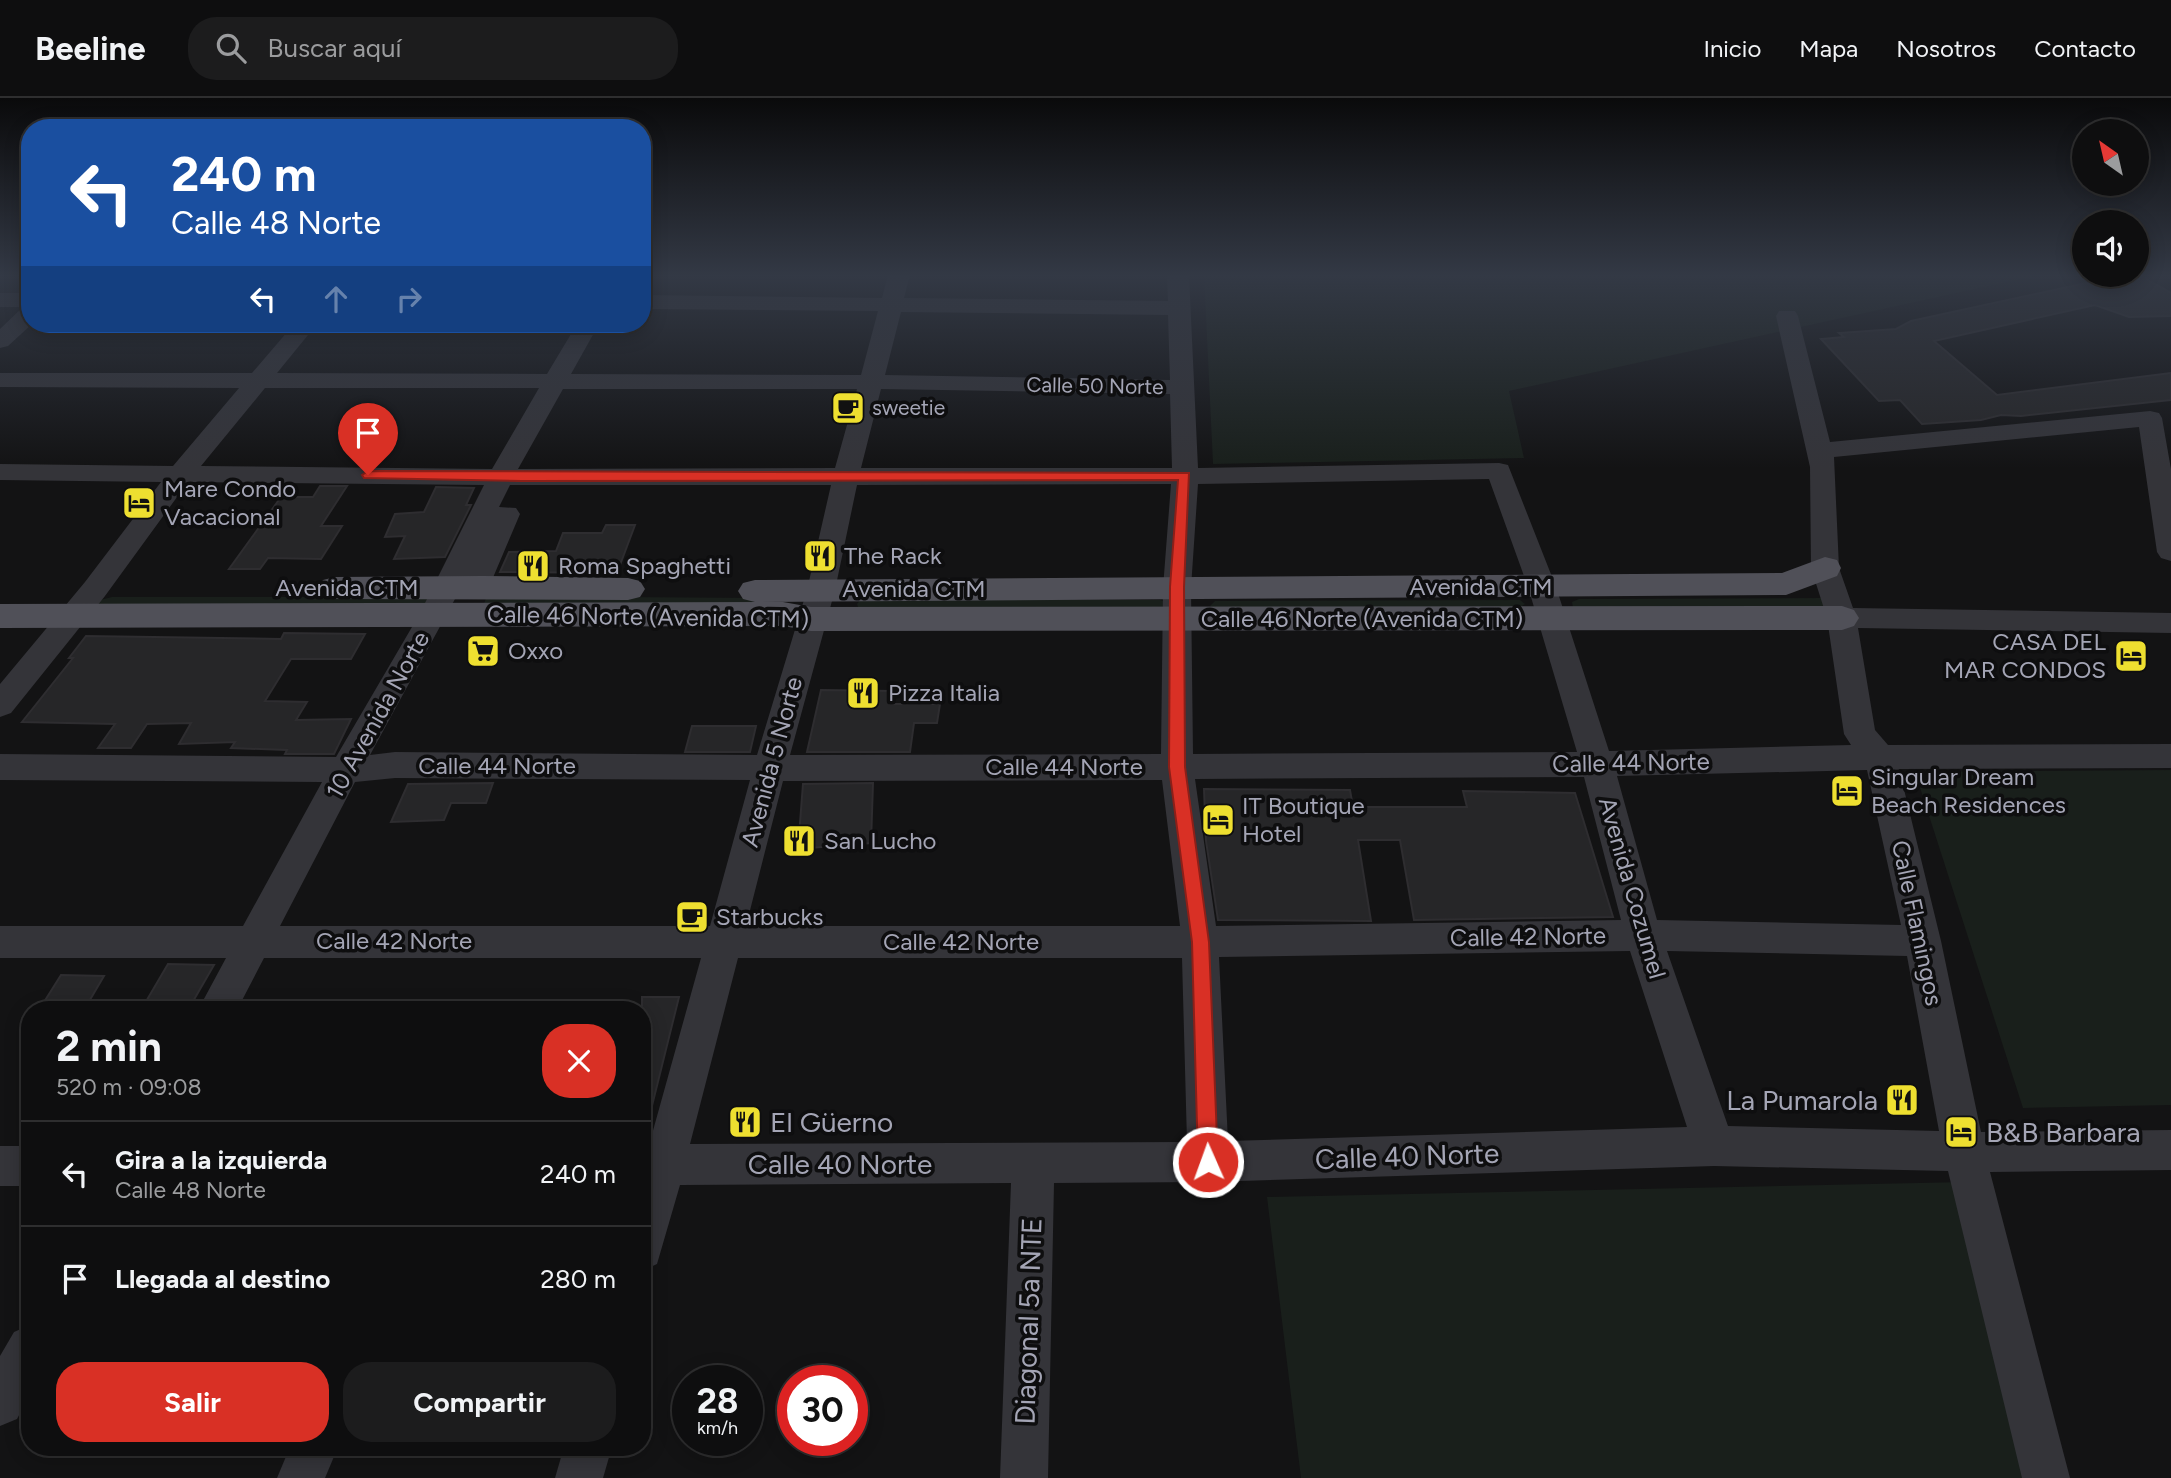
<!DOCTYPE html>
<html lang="es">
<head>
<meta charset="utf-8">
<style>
	body { margin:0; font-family:Figtree,sans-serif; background:#1c1c1d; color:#f1f3f6; height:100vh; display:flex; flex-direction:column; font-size:26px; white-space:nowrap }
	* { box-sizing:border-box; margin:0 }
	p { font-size:23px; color:#9b9c9e }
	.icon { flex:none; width:38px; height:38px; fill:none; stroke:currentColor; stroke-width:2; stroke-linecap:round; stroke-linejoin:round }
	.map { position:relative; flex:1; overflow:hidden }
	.sheet { position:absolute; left:21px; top:903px; width:630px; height:455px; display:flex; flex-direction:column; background:#0e0e0f; border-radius:28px; box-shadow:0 4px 18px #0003,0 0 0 2px #2e2e2f }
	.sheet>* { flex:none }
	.guide { position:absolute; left:21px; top:21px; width:630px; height:214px; border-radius:28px; box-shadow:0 4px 18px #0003,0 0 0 2px #2e2e2f; background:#1a4fa0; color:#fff; overflow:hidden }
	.needle { width:46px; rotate:326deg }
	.buttons { position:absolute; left:2072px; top:21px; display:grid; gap:14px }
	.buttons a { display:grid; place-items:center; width:77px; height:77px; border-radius:50%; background:#0e0e0f; box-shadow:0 4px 18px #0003,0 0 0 2px #2e2e2f; font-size:35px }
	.speed { position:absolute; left:672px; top:1267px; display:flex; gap:14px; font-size:35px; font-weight:700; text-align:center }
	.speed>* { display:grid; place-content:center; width:91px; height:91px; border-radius:50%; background:#0e0e0f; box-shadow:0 4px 18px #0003,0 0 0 2px #2e2e2f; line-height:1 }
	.speed small { font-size:18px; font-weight:400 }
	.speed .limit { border:10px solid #d22; background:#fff; color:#111 }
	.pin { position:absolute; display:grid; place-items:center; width:60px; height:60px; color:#fff; margin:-72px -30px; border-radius:50% 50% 50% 0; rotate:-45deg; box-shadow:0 0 7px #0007 }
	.pin .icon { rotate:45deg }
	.me { position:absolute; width:77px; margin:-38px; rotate:358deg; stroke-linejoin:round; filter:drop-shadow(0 0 5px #0008) }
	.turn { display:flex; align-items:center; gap:24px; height:147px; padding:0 35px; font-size:32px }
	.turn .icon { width:91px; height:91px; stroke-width:2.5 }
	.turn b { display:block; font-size:49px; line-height:60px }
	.lanes { display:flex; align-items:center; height:66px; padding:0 35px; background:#0003; justify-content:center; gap:35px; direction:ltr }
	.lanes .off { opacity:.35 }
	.round { display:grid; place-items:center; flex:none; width:74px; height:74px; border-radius:28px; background:#1c1c1d }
	.head { display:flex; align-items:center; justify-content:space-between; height:119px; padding:0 35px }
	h1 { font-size:42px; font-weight:700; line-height:52px }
	.cta { display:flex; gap:14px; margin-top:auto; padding:14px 35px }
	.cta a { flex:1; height:80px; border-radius:28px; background:#d93025; color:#fff; font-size:28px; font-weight:700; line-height:80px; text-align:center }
	.cta a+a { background:#1c1c1d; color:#f1f3f6 }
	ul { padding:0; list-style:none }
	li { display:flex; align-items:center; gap:21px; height:105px; padding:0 35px; border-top:2px solid #2e2e2f }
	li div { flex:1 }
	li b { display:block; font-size:26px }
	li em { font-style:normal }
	header { display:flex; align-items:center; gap:42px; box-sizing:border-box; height:98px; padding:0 35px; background:#0e0e0f; border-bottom:2px solid #2e2e2f }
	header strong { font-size:33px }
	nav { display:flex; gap:38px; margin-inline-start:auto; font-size:24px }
	.search { width:490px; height:63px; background:#1c1c1d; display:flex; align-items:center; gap:18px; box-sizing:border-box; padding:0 24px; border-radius:28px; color:#9b9c9e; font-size:26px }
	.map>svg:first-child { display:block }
	.green { fill:#191f1b }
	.building { fill:#262628; stroke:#2e2d30; stroke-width:2 }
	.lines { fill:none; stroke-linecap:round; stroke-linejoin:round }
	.minor { fill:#343439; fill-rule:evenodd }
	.major { fill:#505058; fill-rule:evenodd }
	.route { fill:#d93025; stroke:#8d1f18; stroke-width:2 }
	.labels { text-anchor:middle; stroke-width:7; stroke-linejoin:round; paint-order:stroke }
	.far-street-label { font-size:21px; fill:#a4a5b5; stroke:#0e0e0f }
	.far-poi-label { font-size:21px; fill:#a4a5b5; stroke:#0e0e0f; text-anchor:start }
	.poi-label { font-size:24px; fill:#a4a5b5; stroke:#0e0e0f; text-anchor:start }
	.street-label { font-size:24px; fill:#a4a5b5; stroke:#0e0e0f }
	.near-poi-label { font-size:28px; fill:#a4a5b5; stroke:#0e0e0f; text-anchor:start }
	.near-street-label { font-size:28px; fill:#a4a5b5; stroke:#0e0e0f }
</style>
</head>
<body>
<header>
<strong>Beeline</strong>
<div class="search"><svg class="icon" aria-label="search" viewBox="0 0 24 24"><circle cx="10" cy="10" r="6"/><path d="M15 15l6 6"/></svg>Buscar aquí</div>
<nav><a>Inicio</a><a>Mapa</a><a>Nosotros</a><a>Contacto</a></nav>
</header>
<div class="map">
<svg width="2171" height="1380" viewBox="0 0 2171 1380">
	<rect width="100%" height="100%" fill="#131314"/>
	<g class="green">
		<polygon points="1204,177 2038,177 1509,293 1524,360 1213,366"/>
		<polygon points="487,498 772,500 776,506 483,508"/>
		<polygon points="112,499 427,499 431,503 427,508 95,508 100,502"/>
		<polygon points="1821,500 1826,503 1824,511 1573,510 1572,504 1579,501"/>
		<polygon points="861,501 1160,502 1164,503 1164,511 859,512 857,506"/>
		<polygon points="1520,502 1525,506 1519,510 1215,512 1210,508 1215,503"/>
		<polygon points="2171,672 2171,1007 2023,1010 1915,674"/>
		<polygon points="1965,1084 2028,1380 1301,1380 1267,1099"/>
	</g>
	<g class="building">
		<polygon points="2091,177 2139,177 2171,195 2171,218 2129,219 2095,207 1934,243 1997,297 2171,275 2171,302 2021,318 2001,317 1981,322 1922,326 1900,302 1879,303 1821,241 1844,239 1839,235 1896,231 1911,223 2100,182"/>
		<polygon points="320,388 347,388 321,428 342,428 321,461 268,460 260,471 229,471 281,399 313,399"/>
		<polygon points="436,389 474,390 466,407 471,407 445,459 394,461 405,438 385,439 395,416 424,414"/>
		<polygon points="606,427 635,427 617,475 500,474 509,454 556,453 563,435 602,435"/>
		<polygon points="284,535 365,536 351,561 291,561 265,603 307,604 296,622 351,621 334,656 285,656 287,652 231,650 235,644 179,646 191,625 147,626 131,650 98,650 115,626 22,624 73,560 69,560 86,538 281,541"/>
		<polygon points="821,592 892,593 890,606 940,606 937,625 914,625 910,654 807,654"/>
		<polygon points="692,628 756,628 750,654 685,654"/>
		<polygon points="493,685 486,705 451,705 444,722 391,724 408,686"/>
		<polygon points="873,685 871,745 798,751 803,686"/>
		<polygon points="1204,691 1350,692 1353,709 1467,709 1463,693 1575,695 1613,819 1414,822 1400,742 1358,742 1371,823 1218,822 1206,743"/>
		<polygon points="168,866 214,867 188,912 141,912"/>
		<polygon points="61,877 104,878 84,912 39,912"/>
		<polygon points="642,899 679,899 650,1016 642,1015"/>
	</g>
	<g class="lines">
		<g class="minor">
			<path d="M888 177H910L904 200 1168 203 1167 177H1189L1198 370 1499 365 1508 367 1556 489 1609 653 1851 647 1844 636 1827 520 1811 470 1810 369 1776 218 1779 213H1795L1798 218 1830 344 2150 313 2159 315 2162 320 2171 371V463L2161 460 2157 454 2139 329 1834 359 1839 470 1853 510 2171 515V535L1858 530 1875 632 1888 647 2171 646V670L1899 671 1941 843 1981 1034 2171 1032V1072L1990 1074 2070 1380H2022L1948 1073 1714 1068 1208 1084 1054 1085 1048 1380H1000L1011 1085 680 1087 657 1166 642 1173V1047H649L701 860H264L237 912H198L226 860H0V828H243L322 684 0 682V656L336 659 419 517 484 387 188 384 105 498 11 615 0 619V586L85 484 161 384 0 382V366L173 368 239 290 0 289V275H252L294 226H317L277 275 547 276 577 226H599L571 276 861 277 878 213 642 211V197L882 200ZM901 214 1168 217 1170 282 885 277ZM265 290H539L492 371 201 368ZM563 291H857L835 370 518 371ZM881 291 1170 296 1172 370H861ZM1489 381 1528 489 1577 654 1193 656 1191 490 1198 386ZM1171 386 1163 490 1161 656 790 657 835 492 857 387ZM510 387H831L807 492 757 657 395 654 370 657 461 490 465 496 475 499 485 496 489 489 520 416 516 410 499 409ZM1867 672 1901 827 1657 822 1617 678ZM1584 679 1621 822 1216 828 1195 681ZM395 680 750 682 710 828H280L355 684ZM1162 682 1180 828H746L783 683ZM1630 853 1687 1029 1228 1043 1219 859ZM1667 853 1907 858 1939 1033 1728 1028ZM738 860H1182L1187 1044 690 1046Z"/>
			<polygon points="0,195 30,195 32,226 8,248 0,250 0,231 22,210 28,209 0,209"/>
			<rect x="0" y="1048" width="30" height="40"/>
			<polygon points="30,1227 30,1296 17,1321 0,1328 0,1258 14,1234"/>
			<polygon points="290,1349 338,1349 325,1380 277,1380"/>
			<polygon points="564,1349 612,1349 603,1380 555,1380"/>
		</g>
		<g class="major">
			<polygon points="1825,459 1837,462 1841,470 1837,478 1786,497 755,504 743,501 738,493 743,485 755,482 1782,475"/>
			<polygon points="483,478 628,480 640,483 645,491 640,499 628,502 335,501 323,498 318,490 323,482 335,479"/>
			<polygon points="783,504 811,509 1842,508 1854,512 1859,520 1854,528 1842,532 811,533 783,528 0,530 0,506"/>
		</g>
	</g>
	<linearGradient id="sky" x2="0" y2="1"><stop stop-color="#0a0a0b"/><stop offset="0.48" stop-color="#333945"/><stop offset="1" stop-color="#333945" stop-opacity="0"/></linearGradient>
	<rect width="2171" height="370" fill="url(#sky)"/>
	<polygon class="route" points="368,373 1189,375 1184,489 1185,669 1209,844 1218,1064 1215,1071 1208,1074 1201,1071 1198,1064 1192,844 1169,669 1170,489 1178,382 522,383 364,380 362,377"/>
	<defs>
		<symbol id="cafe-square" viewBox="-11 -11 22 22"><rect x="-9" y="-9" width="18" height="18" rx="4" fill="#eedf30" stroke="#0e0e0f"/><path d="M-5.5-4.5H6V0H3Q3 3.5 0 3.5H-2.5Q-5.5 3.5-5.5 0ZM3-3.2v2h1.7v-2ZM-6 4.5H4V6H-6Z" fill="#111"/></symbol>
		<symbol id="hotel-square" viewBox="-11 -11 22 22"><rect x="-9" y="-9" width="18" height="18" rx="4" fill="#eedf30" stroke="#0e0e0f"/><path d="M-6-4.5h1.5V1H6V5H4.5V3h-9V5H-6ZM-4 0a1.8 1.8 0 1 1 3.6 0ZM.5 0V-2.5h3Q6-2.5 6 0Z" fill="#111"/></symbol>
		<symbol id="restaurant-square" viewBox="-11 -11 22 22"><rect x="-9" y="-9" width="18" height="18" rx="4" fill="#eedf30" stroke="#0e0e0f"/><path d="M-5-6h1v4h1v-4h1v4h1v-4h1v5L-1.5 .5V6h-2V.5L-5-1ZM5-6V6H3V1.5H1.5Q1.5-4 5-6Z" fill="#111"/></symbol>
		<symbol id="supermarket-square" viewBox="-11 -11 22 22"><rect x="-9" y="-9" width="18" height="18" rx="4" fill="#eedf30" stroke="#0e0e0f"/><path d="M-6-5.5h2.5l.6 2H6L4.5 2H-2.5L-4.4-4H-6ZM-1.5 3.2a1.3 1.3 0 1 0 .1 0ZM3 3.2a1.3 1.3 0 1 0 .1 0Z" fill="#111"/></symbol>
	</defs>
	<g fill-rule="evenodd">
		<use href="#cafe-square" x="829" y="291" width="38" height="38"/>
		<use href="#hotel-square" x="120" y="386" width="38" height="38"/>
		<use href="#restaurant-square" x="801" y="439" width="38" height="38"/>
		<use href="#restaurant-square" x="514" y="449" width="38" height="38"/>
		<use href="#supermarket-square" x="464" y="534" width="38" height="38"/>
		<use href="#hotel-square" x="2112" y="539" width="38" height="38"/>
		<use href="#restaurant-square" x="844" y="576" width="38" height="38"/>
		<use href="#hotel-square" x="1828" y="674" width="38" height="38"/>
		<use href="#hotel-square" x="1199" y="703" width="38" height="38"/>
		<use href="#restaurant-square" x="780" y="724" width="38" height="38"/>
		<use href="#cafe-square" x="673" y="800" width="38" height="38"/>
		<use href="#restaurant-square" x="1883" y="983" width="38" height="38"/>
		<use href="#restaurant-square" x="726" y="1005" width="38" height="38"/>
		<use href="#hotel-square" x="1942" y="1015" width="38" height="38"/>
	</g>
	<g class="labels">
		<g class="far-street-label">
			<text transform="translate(1095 288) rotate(1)" y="7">Calle 50 Norte</text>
		</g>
		<g class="far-poi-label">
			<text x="872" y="317">sweetie</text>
		</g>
		<g class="poi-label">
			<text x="164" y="399">Mare Condo<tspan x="164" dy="28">Vacacional</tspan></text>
			<text x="844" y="466">The Rack</text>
			<text x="558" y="476">Roma Spaghetti</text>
			<text x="2106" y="552" text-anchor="end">CASA DEL<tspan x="2106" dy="28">MAR CONDOS</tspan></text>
			<text x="508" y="561">Oxxo</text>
			<text x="888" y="603">Pizza Italia</text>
			<text x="1871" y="687">Singular Dream<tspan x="1871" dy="28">Beach Residences</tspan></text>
			<text x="1242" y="716">IT Boutique<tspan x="1242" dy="28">Hotel</tspan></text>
			<text x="824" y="751">San Lucho</text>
			<text x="716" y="827">Starbucks</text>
		</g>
		<g class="street-label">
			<text x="1481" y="497">Avenida CTM</text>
			<text x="347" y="498">Avenida CTM</text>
			<text x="914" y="499">Avenida CTM</text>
			<text transform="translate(648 519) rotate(1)" y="8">Calle 46 Norte (Avenida CTM)</text>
			<text x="1362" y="529">Calle 46 Norte (Avenida CTM)</text>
			<text transform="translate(378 617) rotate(-61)" y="8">10 Avenida Norte</text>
			<text transform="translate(772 664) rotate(-75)" y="8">Avenida 5 Norte</text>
			<text transform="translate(1631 665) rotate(-1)" y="8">Calle 44 Norte</text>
			<text x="497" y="676">Calle 44 Norte</text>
			<text x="1064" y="677">Calle 44 Norte</text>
			<text transform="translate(1632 790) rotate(74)" y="8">Avenida Cozumel</text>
			<text transform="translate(1917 825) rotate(78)" y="8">Calle Flamingos</text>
			<text transform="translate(1528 839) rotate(-1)" y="8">Calle 42 Norte</text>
			<text x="394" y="851">Calle 42 Norte</text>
			<text x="961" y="852">Calle 42 Norte</text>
		</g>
		<g class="near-poi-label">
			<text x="1878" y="1012" text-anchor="end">La Pumarola</text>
			<text x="770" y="1034">El Güerno</text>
			<text x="1986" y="1044">B&amp;B Barbara</text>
		</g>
		<g class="near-street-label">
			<text transform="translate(1407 1058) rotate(-2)" y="10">Calle 40 Norte</text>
			<text x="840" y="1076">Calle 40 Norte</text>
			<text transform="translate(1028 1223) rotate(-88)" y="10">Diagonal 5a NTE</text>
		</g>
	</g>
</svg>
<div class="buttons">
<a><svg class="needle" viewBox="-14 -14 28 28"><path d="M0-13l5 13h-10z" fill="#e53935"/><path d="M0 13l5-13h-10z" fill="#9b9c9e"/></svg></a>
<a><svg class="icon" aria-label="sound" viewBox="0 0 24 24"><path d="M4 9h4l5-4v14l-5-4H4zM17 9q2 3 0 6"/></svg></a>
</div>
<div class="speed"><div>28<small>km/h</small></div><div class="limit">30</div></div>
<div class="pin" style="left:368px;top:377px;background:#d93025"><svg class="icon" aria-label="arrive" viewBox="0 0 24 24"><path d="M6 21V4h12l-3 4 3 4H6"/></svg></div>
<svg class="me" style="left:1208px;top:1064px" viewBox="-20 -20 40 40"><circle r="17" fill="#d93025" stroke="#fff" stroke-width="3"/><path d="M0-11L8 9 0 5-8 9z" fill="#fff"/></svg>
<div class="guide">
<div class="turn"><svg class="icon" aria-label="left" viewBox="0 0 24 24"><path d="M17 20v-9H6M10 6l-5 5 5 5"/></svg><div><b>240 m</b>Calle 48 Norte</div></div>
<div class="lanes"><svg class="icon" aria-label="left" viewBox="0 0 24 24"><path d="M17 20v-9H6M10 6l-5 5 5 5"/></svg><svg class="icon off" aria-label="ahead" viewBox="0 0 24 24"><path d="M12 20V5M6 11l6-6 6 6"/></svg><svg class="icon off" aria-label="right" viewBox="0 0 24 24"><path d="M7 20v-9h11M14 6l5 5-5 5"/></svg></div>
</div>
<section class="sheet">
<div class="head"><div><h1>2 min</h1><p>520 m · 09:08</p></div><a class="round" style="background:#d93025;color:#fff"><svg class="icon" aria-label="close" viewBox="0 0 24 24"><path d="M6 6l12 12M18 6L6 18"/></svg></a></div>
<ul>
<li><svg class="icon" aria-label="left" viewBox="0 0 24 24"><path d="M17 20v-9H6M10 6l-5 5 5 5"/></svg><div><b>Gira a la izquierda</b><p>Calle 48 Norte</p></div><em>240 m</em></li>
<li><svg class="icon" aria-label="arrive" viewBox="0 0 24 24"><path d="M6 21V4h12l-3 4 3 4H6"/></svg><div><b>Llegada al destino</b></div><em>280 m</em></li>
</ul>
<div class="cta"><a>Salir</a><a>Compartir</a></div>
</section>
</div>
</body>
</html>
